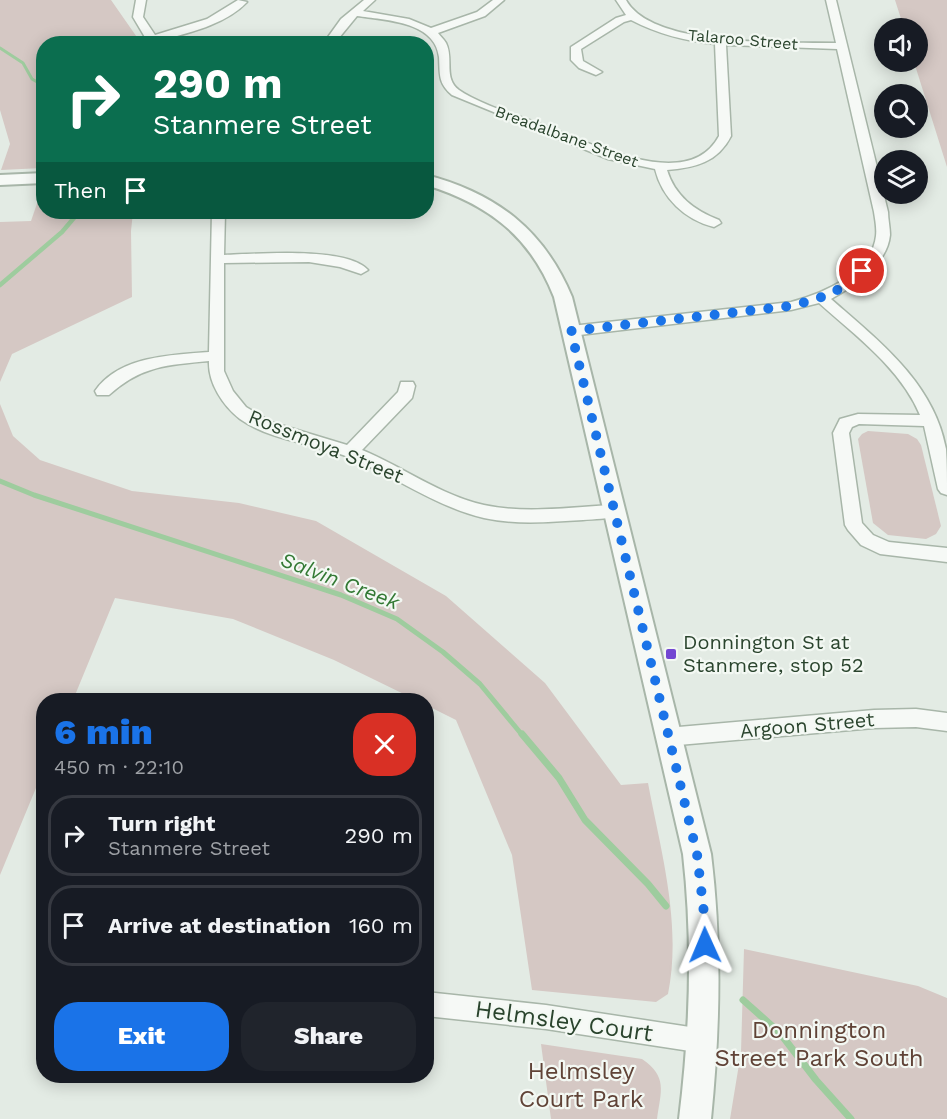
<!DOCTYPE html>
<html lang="en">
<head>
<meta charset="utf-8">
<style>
	body { margin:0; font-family:"Work Sans",sans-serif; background:#20242c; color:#f1f3f6; height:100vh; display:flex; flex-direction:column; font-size:22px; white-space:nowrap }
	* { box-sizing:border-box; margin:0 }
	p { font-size:20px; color:#9ea1a6 }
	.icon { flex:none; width:33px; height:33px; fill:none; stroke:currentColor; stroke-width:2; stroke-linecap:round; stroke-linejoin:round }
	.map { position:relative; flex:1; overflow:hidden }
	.drawer { position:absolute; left:36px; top:693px; width:398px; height:390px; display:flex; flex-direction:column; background:#171b24; border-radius:24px; box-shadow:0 3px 15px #0003 }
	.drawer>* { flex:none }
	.hud { position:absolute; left:36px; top:36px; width:398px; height:183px; border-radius:24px; box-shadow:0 3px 15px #0003; background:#0b6e4f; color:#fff; overflow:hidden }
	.buttons { position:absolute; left:874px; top:18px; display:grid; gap:12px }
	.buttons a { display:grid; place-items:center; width:54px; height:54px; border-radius:50%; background:#171b24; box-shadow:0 3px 15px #0003; font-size:30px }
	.pin { position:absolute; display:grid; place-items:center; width:51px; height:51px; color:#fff; margin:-26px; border:3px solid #fff; border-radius:50%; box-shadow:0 2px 6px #0007 }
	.me { position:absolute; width:66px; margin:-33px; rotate:359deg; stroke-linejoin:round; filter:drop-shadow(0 0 4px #0008) }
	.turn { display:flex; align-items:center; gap:21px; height:126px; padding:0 18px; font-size:27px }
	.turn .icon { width:78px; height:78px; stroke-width:2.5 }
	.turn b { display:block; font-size:42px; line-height:51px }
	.then { display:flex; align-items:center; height:57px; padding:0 18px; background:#0003; gap:12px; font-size:22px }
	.round { display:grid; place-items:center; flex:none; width:63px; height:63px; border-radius:24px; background:#20242c }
	.overview { display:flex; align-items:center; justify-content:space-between; height:102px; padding:0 18px }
	h1 { font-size:36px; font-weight:800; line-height:45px; color:#1a73e8 }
	.cta { display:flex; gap:12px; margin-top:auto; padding:12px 18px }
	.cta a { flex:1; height:69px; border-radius:24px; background:#1a73e8; color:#fff; font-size:24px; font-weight:800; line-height:69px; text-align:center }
	.cta a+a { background:#20242c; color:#f1f3f6 }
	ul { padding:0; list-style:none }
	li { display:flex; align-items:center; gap:18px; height:81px; margin:0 12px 9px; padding:0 6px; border:3px solid #363941; border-radius:24px }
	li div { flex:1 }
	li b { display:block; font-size:22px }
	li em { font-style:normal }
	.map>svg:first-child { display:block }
	.green { fill:#d5c8c4 }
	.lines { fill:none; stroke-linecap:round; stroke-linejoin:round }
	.stream-far3 { stroke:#9ecc9e; stroke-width:3 }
	.stream-far2 { stroke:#9ecc9e; stroke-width:4.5 }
	.stream-far1 { stroke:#9ecc9e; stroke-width:5 }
	.stream { stroke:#9ecc9e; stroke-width:7 }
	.minor-casing { stroke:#a8b6a9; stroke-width:3 }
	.tertiary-casing { stroke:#a8b6a9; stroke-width:4 }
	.minor { fill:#f6f9f6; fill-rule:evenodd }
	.tertiary { fill:#f6f9f6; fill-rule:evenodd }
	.route { stroke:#1a73e8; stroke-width:10; stroke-dasharray:0 18 }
	.poi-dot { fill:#7347d2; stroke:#f3f8f3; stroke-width:2 }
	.labels { text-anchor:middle; stroke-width:4.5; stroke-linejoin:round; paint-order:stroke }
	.far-street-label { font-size:16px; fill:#2a442d; stroke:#f3f8f3 }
	.street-label { font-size:20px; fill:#2a442d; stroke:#f3f8f3 }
	.poi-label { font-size:20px; fill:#2a442d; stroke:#f3f8f3; text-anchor:start }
	.water-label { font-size:21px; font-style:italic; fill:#337934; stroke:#f3f8f3 }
	.near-street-label { font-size:24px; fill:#2a442d; stroke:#f3f8f3 }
	.near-park-label { font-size:24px; fill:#604337; stroke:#f3f8f3 }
</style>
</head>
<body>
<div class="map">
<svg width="947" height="1119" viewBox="0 0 947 1119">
	<rect width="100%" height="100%" fill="#e3ebe4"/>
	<g class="green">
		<polygon points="0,0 111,0 141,43 44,44 43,168 1,170 10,144 0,110"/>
		<polygon points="895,0 947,0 947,167 914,62 918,62 918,28 904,28"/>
		<polygon points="42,189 44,212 133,212 131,231 132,297 12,354 0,382 0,222 31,221"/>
		<path d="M0 404 13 436 40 460 132 491 239 503 316 521 446 596 545 683 621 785 648 783C661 852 682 924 668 994L656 1002 532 990 512 855 456 720 426 705V700H416L334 660 233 619 115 598 73 700H44L43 771 0 875Z"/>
		<polygon points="868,431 908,434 917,439 921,445 941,526 936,534 926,539 888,535 873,523 858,439 862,434"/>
		<polygon points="744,949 918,986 947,998 947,1119 730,1119 741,1052"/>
		<path d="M541 1044 642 1059C668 1077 661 1091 657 1119H551Z"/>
	</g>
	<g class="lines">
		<polyline class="stream-far3" points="0,48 23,63 32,79 44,86"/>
		<polyline class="stream-far2" points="0,285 62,232 79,212"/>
		<polyline class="stream-far1" points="0,481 34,495 341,595 397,619 443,652 480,684 523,736"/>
		<g class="stream">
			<polyline points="522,734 559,778 585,820 648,884 666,906"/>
			<polyline points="743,1000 780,1033 816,1080 851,1119"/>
		</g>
		<defs>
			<g id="minor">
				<path d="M136 0H146L143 17 155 35 207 19 238 0 247 2C225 25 188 33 158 41L160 44H149L133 17Z"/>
				<path d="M364 0H375L363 11 409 19 431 28 477 12 493 0H504L485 16 438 33C440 36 444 39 446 43 454 59 443 78 459 90 479 104 519 116 543 125 587 141 688 195 719 136L715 44C685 41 658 34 631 20L624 22 581 49 583 61 602 72 596 75 579 68 571 60V47L616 18 626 15 616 0H626C652 48 786 42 836 43L826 0H836L888 212C888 219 890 228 890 235 887 265 854 286 831 299 879 341 934 383 946 449 947 464 947 480 947 495L941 493 938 489 924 426 859 424 852 427 849 433 862 523 873 535 889 542 947 548V562L880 554 861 545 848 530 845 525 833 433 840 419 858 414 920 415C901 369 856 336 819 303L791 310 571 336 564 331 571 326 791 302C822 294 872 273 876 236 877 228 875 219 874 212L837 49 726 45 731 136C718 162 695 168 667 170 675 196 694 210 719 220L721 223 714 227C685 220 662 198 655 169L608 159 452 95C438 83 440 75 439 57 435 21 384 20 357 16L334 44H323L341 19Z"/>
				<path d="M212 212H225L224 255C256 254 346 246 368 270L361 274 340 267 309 262 224 263V371L233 391 246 407 271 422 347 445 398 392 401 382H413L415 386 412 398 362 450C403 467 440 495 484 505 526 514 570 507 613 505L619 506 622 511 619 516C608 519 595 519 583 520 550 522 516 525 484 518 433 506 391 473 343 455 309 443 270 440 240 419 223 406 208 383 209 361 167 365 141 366 109 395H97L95 391C119 356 171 355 209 352Z"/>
				<polygon points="916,709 947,713 947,731 916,727 874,728 667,746 660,743 657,737 660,731 667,728 874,710"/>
				<polygon points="426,992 546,1005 703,1029 712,1032 715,1041 712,1050 703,1053 546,1029 426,1016"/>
			</g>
			<g id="tertiary">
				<polygon points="44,173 44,183 0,185 0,175"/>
				<path d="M426 175C496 193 544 230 572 297L711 854C722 943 720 1030 711 1119H679C690 1030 693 943 683 854L554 297C530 236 488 204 426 185Z"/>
			</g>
		</defs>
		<use href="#minor" class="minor-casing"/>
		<use href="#tertiary" class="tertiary-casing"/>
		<use href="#minor" class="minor"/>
		<use href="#tertiary" class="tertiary"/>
	</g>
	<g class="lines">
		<path class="route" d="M705 945V922L697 854 571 331 791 306C818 299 843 292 862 271"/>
	</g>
	<rect class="poi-dot" x="665" y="648" width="12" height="12" rx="3"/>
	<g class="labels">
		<g class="far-street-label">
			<text transform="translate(743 39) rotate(5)" y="6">Talaroo Street</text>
			<text transform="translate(567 136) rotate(20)" y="6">Breadalbane Street</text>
		</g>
		<g class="street-label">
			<text transform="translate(326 446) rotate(22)" y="7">Rossmoya Street</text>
			<text transform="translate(807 725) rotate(-5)" y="7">Argoon Street</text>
		</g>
		<g class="poi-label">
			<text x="683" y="649">Donnington St at<tspan x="683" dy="23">Stanmere, stop 52</tspan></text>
		</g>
		<g class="water-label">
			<text transform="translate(340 581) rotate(21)" y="7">Salvin Creek</text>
		</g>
		<g class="near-street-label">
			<text transform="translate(564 1021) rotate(8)" y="8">Helmsley Court</text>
		</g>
		<g class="near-park-label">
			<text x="819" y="1038">Donnington<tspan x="819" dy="28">Street Park South</tspan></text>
			<text x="581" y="1079">Helmsley<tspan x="581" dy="28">Court Park</tspan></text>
		</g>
	</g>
</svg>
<div class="buttons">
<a><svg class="icon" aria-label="sound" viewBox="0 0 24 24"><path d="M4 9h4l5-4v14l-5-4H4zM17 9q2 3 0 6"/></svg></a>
<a><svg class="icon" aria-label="search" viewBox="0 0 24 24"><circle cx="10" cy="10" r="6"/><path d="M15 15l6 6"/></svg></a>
<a><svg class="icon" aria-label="layers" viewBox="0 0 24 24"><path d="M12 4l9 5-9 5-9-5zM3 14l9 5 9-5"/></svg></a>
</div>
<div class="pin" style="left:862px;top:271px;background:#d93025"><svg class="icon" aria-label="arrive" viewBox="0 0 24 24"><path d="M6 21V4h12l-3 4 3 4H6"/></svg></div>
<svg class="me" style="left:705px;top:945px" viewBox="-20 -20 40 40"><path d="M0-17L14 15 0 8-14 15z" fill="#1a73e8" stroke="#fff" stroke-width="4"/></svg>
<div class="hud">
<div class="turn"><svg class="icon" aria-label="right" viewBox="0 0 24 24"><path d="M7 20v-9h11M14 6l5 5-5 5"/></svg><div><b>290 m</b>Stanmere Street</div></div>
<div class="then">Then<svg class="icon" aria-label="arrive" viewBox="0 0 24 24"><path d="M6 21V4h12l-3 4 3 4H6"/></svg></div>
</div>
<section class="drawer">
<div class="overview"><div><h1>6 min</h1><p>450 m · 22:10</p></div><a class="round" style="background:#d93025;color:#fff"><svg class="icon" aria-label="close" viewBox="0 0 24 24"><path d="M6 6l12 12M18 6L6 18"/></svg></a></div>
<ul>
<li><svg class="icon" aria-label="right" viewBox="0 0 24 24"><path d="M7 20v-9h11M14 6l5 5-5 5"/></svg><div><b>Turn right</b><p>Stanmere Street</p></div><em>290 m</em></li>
<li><svg class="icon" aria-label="arrive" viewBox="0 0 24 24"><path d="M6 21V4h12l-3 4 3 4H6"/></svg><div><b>Arrive at destination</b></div><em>160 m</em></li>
</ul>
<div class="cta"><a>Exit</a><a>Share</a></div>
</section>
</div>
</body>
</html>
